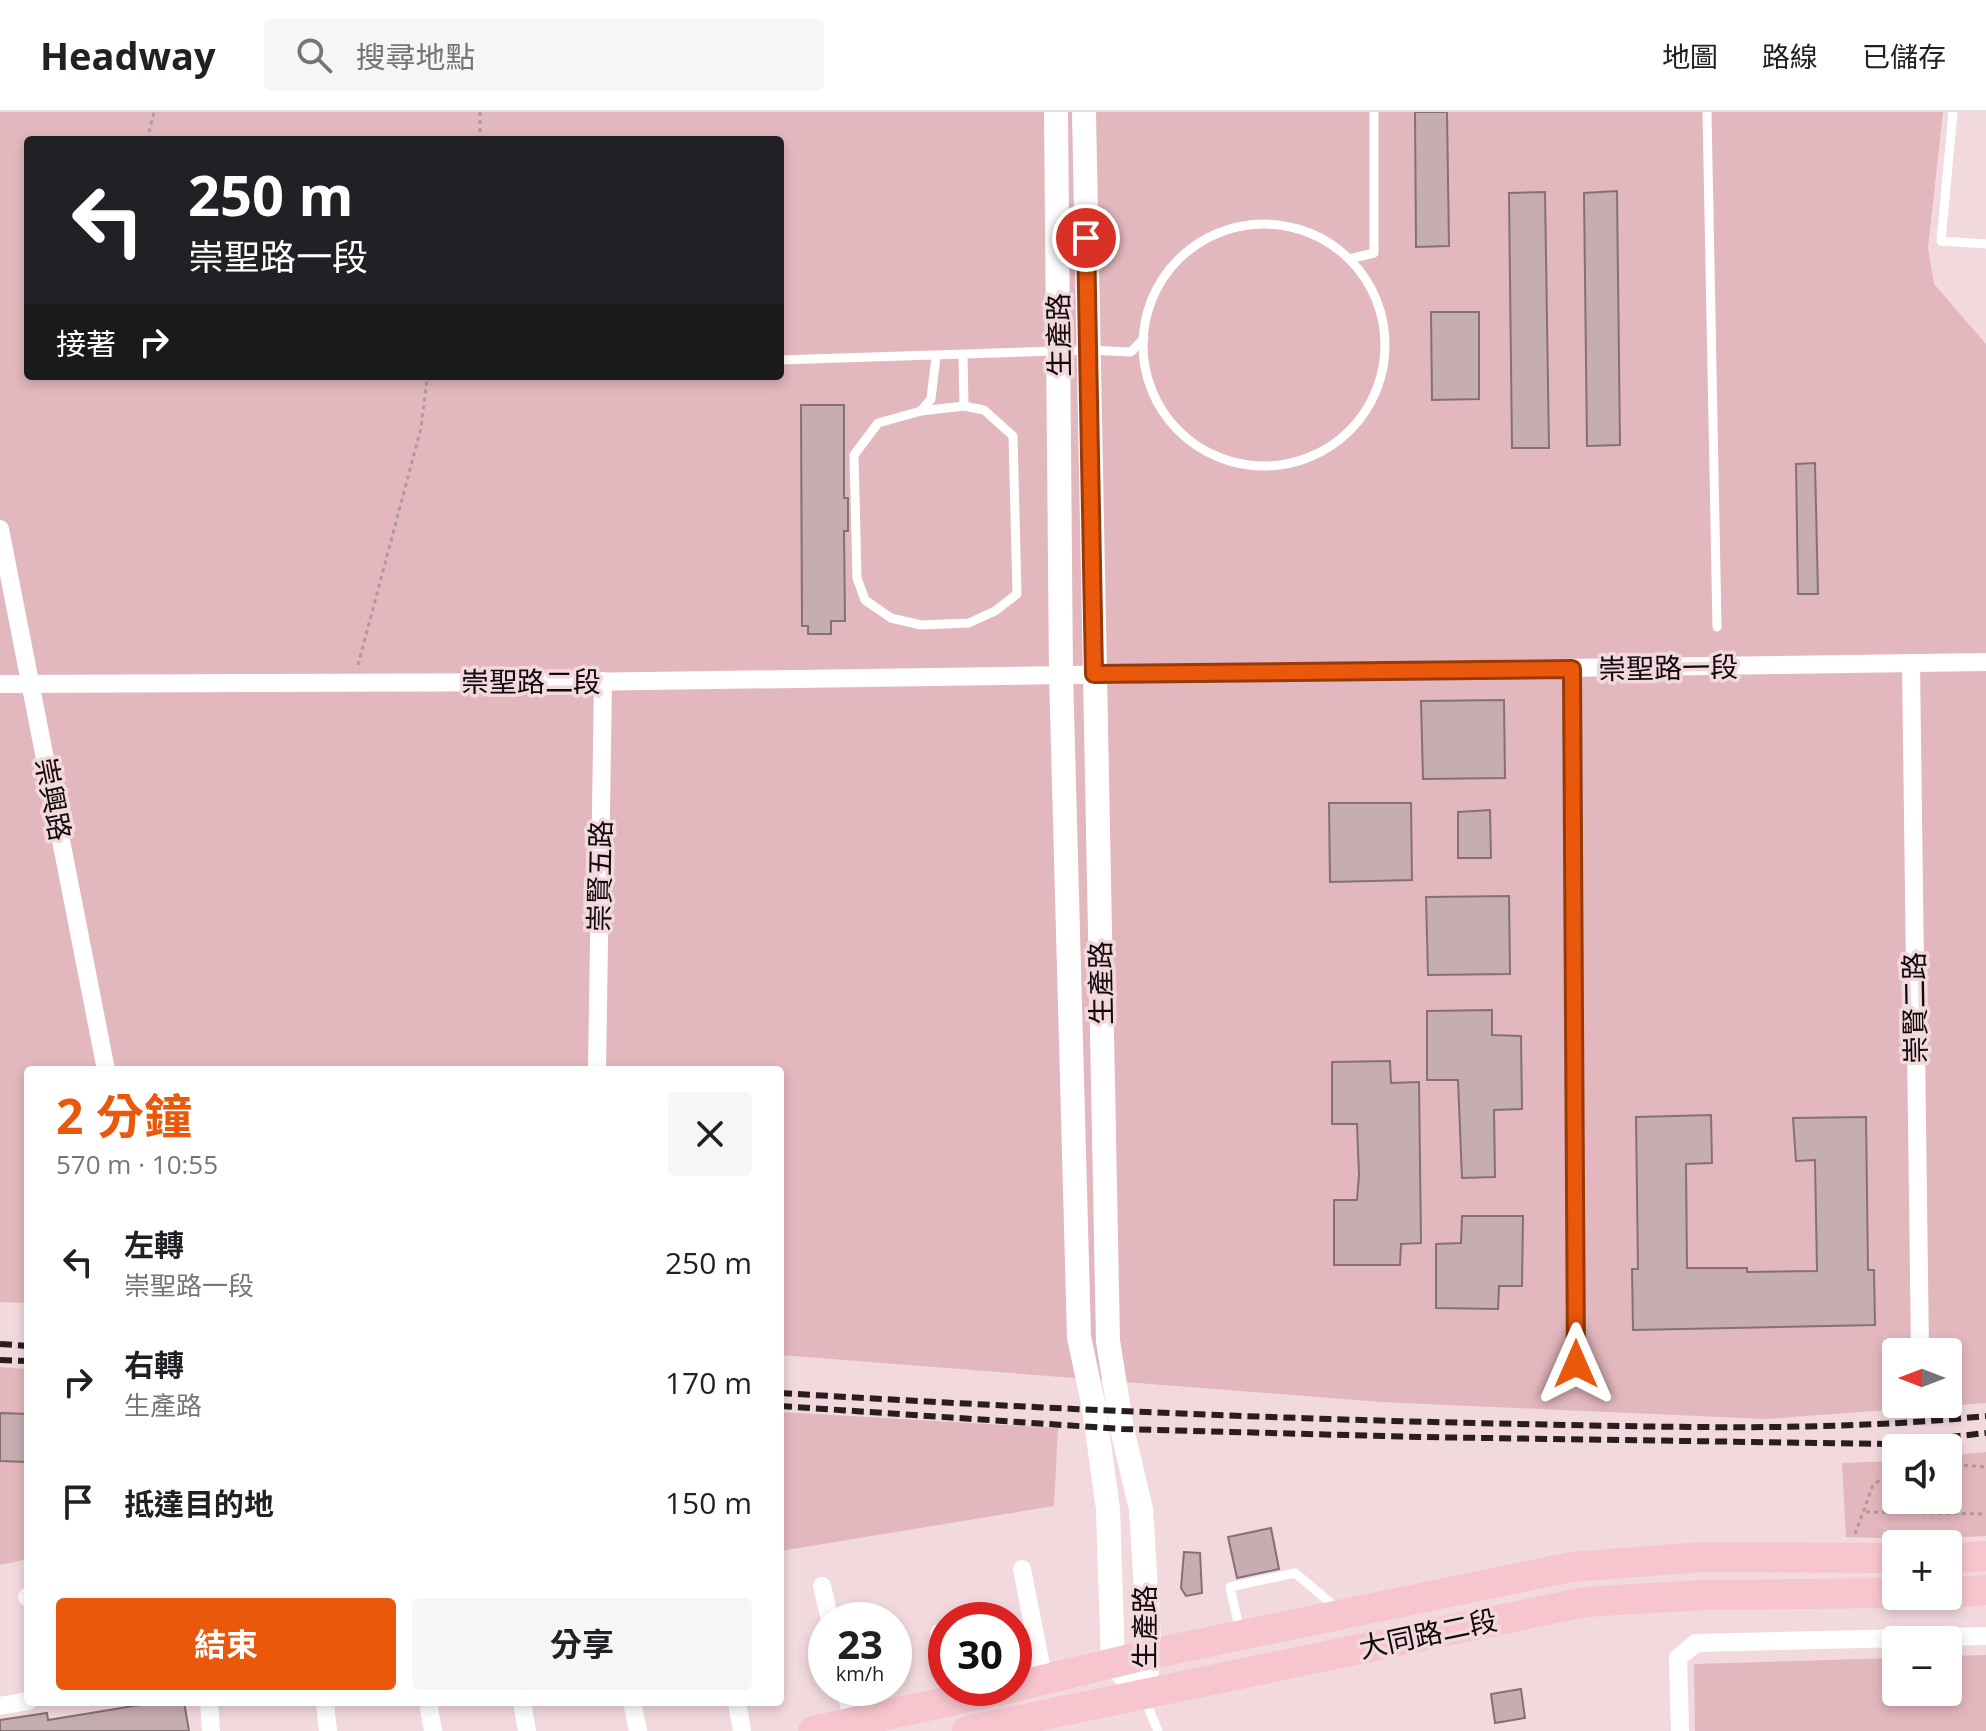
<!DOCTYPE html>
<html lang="zh-TW">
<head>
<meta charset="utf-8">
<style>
	body { margin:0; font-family:"Open Sans","Noto Sans TC",sans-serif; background:#f6f6f6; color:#202124; height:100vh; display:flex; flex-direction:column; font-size:30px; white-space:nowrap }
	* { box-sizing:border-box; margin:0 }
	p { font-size:26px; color:#757577 }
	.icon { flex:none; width:44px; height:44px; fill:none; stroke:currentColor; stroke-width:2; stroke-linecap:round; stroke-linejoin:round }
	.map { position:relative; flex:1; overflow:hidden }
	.side { position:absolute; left:24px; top:954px; width:760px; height:640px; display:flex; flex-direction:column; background:#fff; border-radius:8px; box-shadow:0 4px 12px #0003 }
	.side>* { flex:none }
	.banner { position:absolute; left:24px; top:24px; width:760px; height:244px; border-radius:8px; box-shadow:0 4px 12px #0003; background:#202124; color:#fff; overflow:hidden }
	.needle { width:52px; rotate:270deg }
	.tools { position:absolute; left:1882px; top:1226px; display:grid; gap:16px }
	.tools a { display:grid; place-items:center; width:80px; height:80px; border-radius:8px; background:#fff; box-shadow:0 4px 12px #0003; font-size:40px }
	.speed { position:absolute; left:808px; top:1490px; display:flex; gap:16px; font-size:40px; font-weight:700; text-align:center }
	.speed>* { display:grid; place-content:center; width:104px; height:104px; border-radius:50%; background:#fff; box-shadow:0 4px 12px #0003; line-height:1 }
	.speed small { font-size:20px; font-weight:400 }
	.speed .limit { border:12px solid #d22; background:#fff; color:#111 }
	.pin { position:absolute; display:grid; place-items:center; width:68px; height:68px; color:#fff; margin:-34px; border:4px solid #fff; border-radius:50%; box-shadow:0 2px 8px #0007 }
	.me { position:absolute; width:88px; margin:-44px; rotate:0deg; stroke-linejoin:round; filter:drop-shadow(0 0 6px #0008) }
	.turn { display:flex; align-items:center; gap:28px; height:168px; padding:0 32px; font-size:36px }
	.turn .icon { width:104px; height:104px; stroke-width:2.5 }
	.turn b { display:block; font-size:56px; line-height:68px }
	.then { display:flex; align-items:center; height:76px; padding:0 32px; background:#0003; gap:16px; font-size:30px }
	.round { display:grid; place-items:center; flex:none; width:84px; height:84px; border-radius:8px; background:#f6f6f6 }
	.headline { display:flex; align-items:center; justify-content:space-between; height:136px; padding:0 32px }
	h1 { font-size:48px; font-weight:700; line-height:60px; color:#ea580c }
	.cta { display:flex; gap:16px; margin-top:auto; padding:16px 32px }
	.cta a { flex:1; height:92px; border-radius:8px; background:#ea580c; color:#fff; font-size:32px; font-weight:700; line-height:92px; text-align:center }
	.cta a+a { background:#f6f6f6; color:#202124 }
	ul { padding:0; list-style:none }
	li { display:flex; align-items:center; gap:24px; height:120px; padding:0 32px }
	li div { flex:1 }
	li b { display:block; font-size:30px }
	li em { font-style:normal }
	header { display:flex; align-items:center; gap:48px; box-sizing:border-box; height:112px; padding:0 40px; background:#fff; border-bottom:2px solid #e0e0e0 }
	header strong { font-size:38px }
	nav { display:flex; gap:44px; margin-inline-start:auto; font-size:28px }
	.search { width:560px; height:72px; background:#f6f6f6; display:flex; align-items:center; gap:20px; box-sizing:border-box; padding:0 28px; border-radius:8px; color:#757577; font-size:30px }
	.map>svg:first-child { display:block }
	.green { fill:#e3b7be; fill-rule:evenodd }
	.building { fill:#c6adb1; stroke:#867073; stroke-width:2 }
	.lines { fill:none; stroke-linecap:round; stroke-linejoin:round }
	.path { stroke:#ae9a9d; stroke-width:3; stroke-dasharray:4 4; stroke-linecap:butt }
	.service { stroke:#fff; stroke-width:9 }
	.minor { stroke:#fff; stroke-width:18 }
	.tertiary { stroke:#fff; stroke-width:24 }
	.primary { stroke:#f7c5ce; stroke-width:30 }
	.rail { stroke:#281e20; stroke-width:6; stroke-dasharray:12 6; stroke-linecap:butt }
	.route-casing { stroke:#983908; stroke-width:20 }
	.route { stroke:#ea580c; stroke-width:14 }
	.labels { text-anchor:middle; stroke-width:7; stroke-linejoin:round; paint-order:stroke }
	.street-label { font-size:28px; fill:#11090b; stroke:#f2d9dd }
</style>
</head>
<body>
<header>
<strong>Headway</strong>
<div class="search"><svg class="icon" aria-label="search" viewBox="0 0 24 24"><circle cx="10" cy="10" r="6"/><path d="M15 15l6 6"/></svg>搜尋地點</div>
<nav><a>地圖</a><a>路線</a><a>已儲存</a></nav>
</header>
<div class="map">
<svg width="1986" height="1619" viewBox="0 0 1986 1619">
	<rect width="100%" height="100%" fill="#f2d9dd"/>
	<g class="green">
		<path d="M0 0H1943L1928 136 1934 172 1986 232V1291L1765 1307 1381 1290 780 1243V958H28V1191L0 1190ZM28 28H780V264H28ZM1896 1240H1948V1292H1896Z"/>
		<polygon points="0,1255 28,1257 28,1447 0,1453"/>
		<polygon points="780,1300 1058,1316 1054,1394 780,1439"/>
		<polygon points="1986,1340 1986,1424 1919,1427 1846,1425 1842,1351 1896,1349 1896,1388 1948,1388 1948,1344"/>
		<polygon points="1986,1543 1986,1619 1695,1619 1694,1552 1896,1546 1896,1580 1948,1580 1948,1544"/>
	</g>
	<g class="building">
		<polygon points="1415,0 1447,0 1449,134 1416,135"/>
		<polygon points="1617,79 1620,333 1587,334 1584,81"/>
		<polygon points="1545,80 1549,336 1512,336 1509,81"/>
		<polygon points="1431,200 1479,200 1479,287 1432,288"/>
		<polygon points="801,293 844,293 844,386 848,386 848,419 844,419 845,509 831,509 831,522 808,522 808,514 802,514"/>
		<polygon points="1815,351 1818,482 1798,482 1796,352"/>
		<polygon points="1504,588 1505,666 1423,667 1421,589"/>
		<polygon points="1329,691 1411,691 1412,768 1330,770"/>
		<polygon points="1490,698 1491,746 1458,746 1458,700"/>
		<polygon points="1509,784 1510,862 1428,863 1426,785"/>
		<polygon points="1492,898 1492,923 1521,924 1522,997 1494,998 1495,1065 1462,1066 1458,968 1427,968 1427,899"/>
		<polygon points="1390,949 1391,971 1419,970 1421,1131 1401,1132 1400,1153 1334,1153 1334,1088 1357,1088 1359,1063 1357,1012 1332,1012 1332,950"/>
		<polygon points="1711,1003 1712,1051 1686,1052 1687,1156 1747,1156 1747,1160 1817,1159 1815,1048 1796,1049 1793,1006 1866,1005 1868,1158 1874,1158 1875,1213 1633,1218 1632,1157 1638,1157 1636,1005"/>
		<polygon points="1462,1104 1523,1104 1522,1174 1499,1174 1498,1197 1436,1196 1436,1132 1461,1131"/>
		<polygon points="0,1301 28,1302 28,1350 0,1349"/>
		<polygon points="1271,1416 1279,1457 1237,1466 1228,1425"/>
		<polygon points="1184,1440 1200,1441 1202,1481 1186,1484 1181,1476"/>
		<polygon points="1521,1577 1525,1606 1495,1611 1491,1582"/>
		<polygon points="158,1590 184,1590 189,1619 0,1619 0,1608 47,1601 48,1608"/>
	</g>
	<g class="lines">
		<g class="path">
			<polyline points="480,0 480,28"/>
			<polyline points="147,28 154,0"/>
			<polyline points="358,553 421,316 427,267 487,264"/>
			<polyline points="1948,1352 1986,1355"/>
			<polyline points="1866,1400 1986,1402"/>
			<polyline points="1855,1422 1873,1373 1896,1356"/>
		</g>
		<g class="service">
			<polyline points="1707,0 1717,515"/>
			<polyline points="1953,0 1941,129 1986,132"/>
			<circle cx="1264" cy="233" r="121"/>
			<polyline points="1349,147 1374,141 1374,0"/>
			<polyline points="936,245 931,287 921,299 878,311 854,343 857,466 865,488 891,506 921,513 969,511 995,499 1017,482 1013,324 984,298 964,294 963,244"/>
			<polyline points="780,248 1088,238 1131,240 1144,226"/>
			<polyline points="921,299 964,294"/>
			<polyline points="1240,1520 1230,1475 1295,1461 1338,1497"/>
			<polyline points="1144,1585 1158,1619"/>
		</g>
		<g class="minor">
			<polyline points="0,417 106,958"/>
			<polyline points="1911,551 1920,1240"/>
			<polyline points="1572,557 1576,1252"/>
			<polyline points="0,572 578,570 1986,550"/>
			<polyline points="597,958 603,569"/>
			<polyline points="1022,1457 1044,1568"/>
			<polyline points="822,1474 830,1508"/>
			<polyline points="27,1485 28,1484"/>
			<polyline points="939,1521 946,1557"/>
			<polyline points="845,1576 853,1610"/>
			<polyline points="209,1590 211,1619"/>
			<polyline points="325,1590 328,1619"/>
			<polyline points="428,1590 433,1619"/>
			<polyline points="522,1590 527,1619"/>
			<polyline points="632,1590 638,1619"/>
			<polyline points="737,1590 742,1619"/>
			<polyline points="0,1594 28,1589"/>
			<polyline points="1680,1619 1678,1546 1696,1531 1986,1524"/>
		</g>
		<g class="tertiary">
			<polyline points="1056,0 1061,562 1079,1225 1094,1296 1108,1397 1113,1551 1142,1581"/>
			<polyline points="1084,0 1108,1229 1122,1317 1141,1397 1150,1542 1147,1559"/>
		</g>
		<g class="primary">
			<polyline points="1948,1447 1986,1444"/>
			<polyline points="1948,1481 1986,1478"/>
			<polyline points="1014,1575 1150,1542 1571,1455 1702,1445 1896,1446"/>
			<polyline points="813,1619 1010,1576"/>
			<polyline points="967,1619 1585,1490 1704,1483 1896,1481"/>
		</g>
		<g class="rail">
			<polyline points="0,1232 28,1234"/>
			<polyline points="0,1248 28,1249"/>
			<path d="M780 1281C1026 1296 1273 1307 1519 1312 1676 1315 1831 1320 1986 1304"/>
			<polyline points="780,1294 1122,1317 1419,1325 1887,1332 1986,1321"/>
		</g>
	</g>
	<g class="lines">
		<defs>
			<polyline id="route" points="1086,126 1094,562 1572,557 1576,1252"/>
		</defs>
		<use href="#route" class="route-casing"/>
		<use href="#route" class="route"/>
	</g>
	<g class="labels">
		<g class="street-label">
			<text transform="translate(1059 223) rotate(-91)" y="10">生產路</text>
			<text transform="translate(1668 556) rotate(-1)" y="10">崇聖路一段</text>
			<text x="531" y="580">崇聖路二段</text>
			<text transform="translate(53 687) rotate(79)" y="10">崇興路</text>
			<text transform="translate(600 764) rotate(-89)" y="10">崇賢五路</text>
			<text transform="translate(1101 871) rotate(-91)" y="10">生產路</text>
			<text transform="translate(1915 896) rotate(-91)" y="10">崇賢二路</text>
			<text transform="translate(1145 1515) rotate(-90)" y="10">生產路</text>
			<text transform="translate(1428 1522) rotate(-12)" y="10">大同路二段</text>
		</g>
	</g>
</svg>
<div class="tools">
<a><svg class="needle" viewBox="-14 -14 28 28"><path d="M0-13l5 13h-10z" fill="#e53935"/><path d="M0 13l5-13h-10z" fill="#757577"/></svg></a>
<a><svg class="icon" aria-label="sound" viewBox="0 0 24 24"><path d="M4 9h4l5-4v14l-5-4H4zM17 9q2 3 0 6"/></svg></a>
<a>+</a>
<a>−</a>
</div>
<div class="speed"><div>23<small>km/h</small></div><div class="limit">30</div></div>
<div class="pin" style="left:1086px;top:126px;background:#d93025"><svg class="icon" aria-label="arrive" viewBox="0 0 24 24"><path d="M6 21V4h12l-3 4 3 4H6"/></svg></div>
<svg class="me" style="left:1576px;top:1252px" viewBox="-20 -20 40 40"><path d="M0-17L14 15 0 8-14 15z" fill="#ea580c" stroke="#fff" stroke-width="4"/></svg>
<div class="banner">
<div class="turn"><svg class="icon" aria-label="left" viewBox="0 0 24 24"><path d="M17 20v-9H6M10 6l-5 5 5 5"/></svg><div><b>250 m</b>崇聖路一段</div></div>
<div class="then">接著<svg class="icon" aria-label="right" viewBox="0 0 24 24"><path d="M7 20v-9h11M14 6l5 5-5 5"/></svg></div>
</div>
<section class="side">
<div class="headline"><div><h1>2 分鐘</h1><p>570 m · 10:55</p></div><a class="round"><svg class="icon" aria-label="close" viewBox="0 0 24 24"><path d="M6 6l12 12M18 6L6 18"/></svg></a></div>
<ul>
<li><svg class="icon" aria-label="left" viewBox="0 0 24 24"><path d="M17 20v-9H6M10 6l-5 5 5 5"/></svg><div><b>左轉</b><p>崇聖路一段</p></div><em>250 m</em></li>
<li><svg class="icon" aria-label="right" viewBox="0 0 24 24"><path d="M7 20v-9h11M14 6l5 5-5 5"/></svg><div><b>右轉</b><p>生產路</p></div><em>170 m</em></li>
<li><svg class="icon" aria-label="arrive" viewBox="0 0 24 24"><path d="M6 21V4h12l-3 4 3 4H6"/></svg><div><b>抵達目的地</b></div><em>150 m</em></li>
</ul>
<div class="cta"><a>結束</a><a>分享</a></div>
</section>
</div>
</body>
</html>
